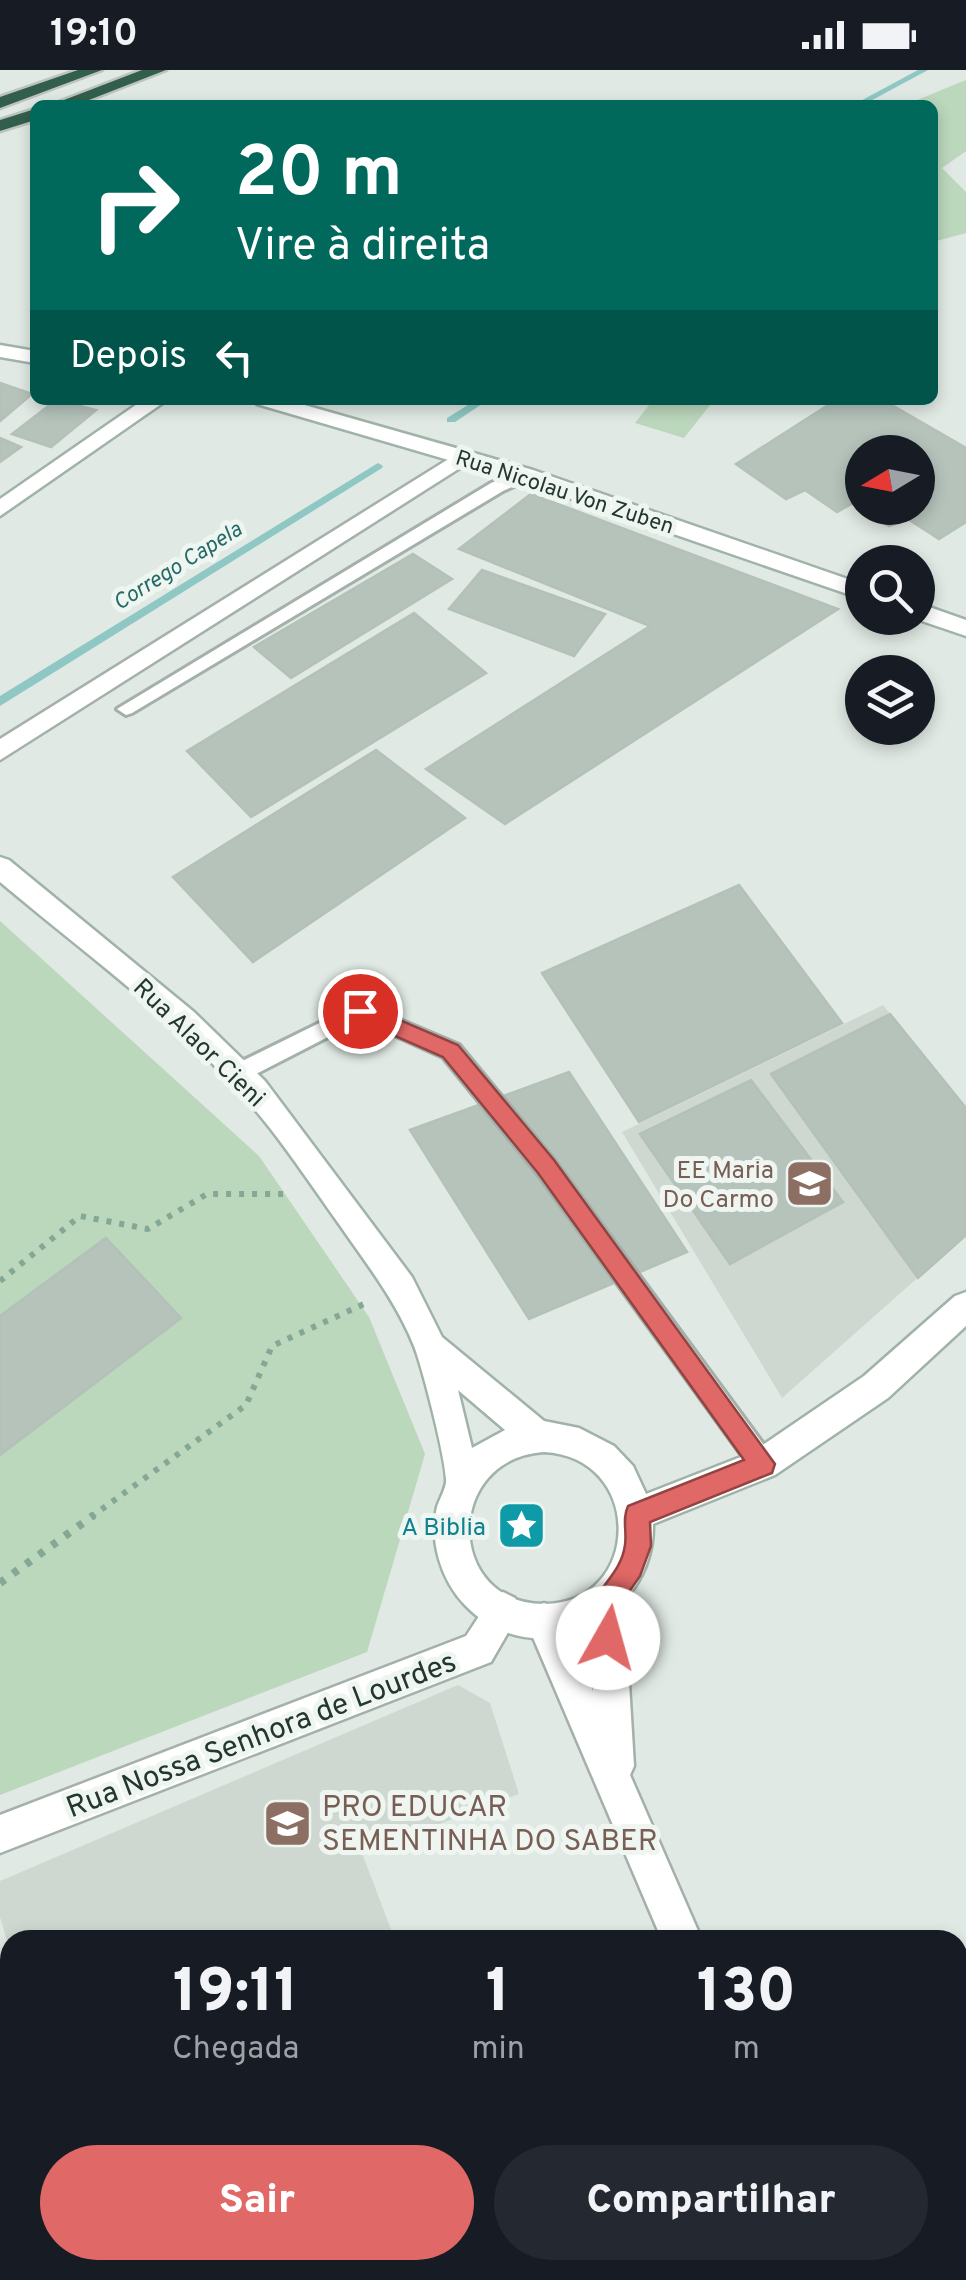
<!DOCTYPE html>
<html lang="pt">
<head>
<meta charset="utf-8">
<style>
	body { margin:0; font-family:Overpass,sans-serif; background:#242831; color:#f1f3f6; height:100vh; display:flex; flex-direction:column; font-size:38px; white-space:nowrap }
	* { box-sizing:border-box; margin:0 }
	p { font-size:32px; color:#9ea1a6 }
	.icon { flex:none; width:55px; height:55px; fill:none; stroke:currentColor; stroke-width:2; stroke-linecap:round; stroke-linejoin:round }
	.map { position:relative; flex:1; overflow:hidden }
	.panel { position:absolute; left:0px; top:1860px; width:968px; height:350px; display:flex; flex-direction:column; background:#171b24; border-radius:30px 30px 0 0; box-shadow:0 5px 15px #0003 }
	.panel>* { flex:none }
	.guide { position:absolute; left:30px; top:30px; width:908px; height:305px; border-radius:15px; box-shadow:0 5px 15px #0003; background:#00695c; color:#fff; overflow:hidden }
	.needle { width:65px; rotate:260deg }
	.tools { position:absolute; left:845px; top:365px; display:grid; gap:20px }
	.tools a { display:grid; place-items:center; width:90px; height:90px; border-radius:50%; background:#171b24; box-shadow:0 5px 15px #0003; font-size:50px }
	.pin { position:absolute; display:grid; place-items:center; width:85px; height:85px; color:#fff; margin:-42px; border:5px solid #fff; border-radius:50%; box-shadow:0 2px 10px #0007 }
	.me { position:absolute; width:110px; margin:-55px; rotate:7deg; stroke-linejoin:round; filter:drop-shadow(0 0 8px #0008) }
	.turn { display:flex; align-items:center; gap:35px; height:210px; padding:0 40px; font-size:45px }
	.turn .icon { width:130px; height:130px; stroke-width:2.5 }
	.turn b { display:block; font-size:70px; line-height:85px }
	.then { display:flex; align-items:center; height:95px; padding:0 40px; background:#0003; gap:20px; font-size:38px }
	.eta { display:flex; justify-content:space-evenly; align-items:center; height:170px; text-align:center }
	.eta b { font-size:60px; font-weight:800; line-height:70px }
	.cta { display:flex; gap:20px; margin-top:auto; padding:20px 40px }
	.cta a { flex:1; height:115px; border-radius:60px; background:#e06866; color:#fff; font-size:40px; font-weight:800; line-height:115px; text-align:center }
	.cta a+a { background:#242831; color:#f1f3f6 }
	.status { display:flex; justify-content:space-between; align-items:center; height:70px; padding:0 50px; background:#171b24; direction:ltr }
	.status svg { height:28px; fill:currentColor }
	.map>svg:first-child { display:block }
	.built { fill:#ced8d1 }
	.green { fill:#bbd7bc }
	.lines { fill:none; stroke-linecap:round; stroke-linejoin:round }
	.stream { fill:#8ec7c3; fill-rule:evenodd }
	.building { fill:#b5c3bb; stroke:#b3c1b8; stroke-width:2.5; fill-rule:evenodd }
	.service-casing { stroke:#a4b0a9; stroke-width:6 }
	.minor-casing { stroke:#a4b0a9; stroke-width:5 }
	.secondary-casing { stroke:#a0b3a8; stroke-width:5 }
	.motorway-casing { stroke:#bdc3c0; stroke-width:5 }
	.path-far1 { stroke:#84a895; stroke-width:6; stroke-dasharray:5 8; stroke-linecap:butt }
	.path { stroke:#84a895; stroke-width:8; stroke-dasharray:6 10; stroke-linecap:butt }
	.service { fill:#fff; fill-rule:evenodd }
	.minor { fill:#fff; fill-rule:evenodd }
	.secondary { fill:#fff; fill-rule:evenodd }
	.motorway { fill:#325f4c; fill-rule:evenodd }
	.route { fill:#e06866; stroke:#924442; stroke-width:2.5 }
	.labels { text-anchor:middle; stroke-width:10; stroke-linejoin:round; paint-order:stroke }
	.far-street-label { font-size:22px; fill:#23372d; stroke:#eff6f1 }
	.far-water-label { font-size:22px; font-style:italic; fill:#256a66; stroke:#eff6f1 }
	.street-label { font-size:25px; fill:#23372d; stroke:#eff6f1 }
	.education-label { font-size:25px; fill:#785e54; stroke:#eff6f1; text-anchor:end }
	.culture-label { font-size:25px; fill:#0d838f; stroke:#eff6f1; text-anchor:end }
	.near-street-label { font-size:30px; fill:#23372d; stroke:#eff6f1 }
	.near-education-label { font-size:30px; fill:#785e54; stroke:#eff6f1; text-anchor:start }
</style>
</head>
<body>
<div class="status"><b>19:10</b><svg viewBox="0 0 49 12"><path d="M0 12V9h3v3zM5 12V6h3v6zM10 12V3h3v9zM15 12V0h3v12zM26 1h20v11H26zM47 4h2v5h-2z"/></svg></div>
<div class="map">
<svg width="966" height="2210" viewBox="0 0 966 2210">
	<rect width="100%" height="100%" fill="#e0e9e3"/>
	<g class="built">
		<polygon points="883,935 966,1038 966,1165 782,1328 622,1062"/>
		<polygon points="458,1615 490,1633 519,1724 362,1783 395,1870 10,1870 10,1881 0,1847 0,1811"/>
		<polygon points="105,2200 246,2200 227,2210 108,2210"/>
	</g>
	<g class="green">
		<polygon points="966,10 966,81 942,98 966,122 966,163 933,172 932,35 905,35"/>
		<polygon points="653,330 714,330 684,368 635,353"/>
		<polygon points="0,851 259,1086 369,1247 425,1384 367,1582 0,1725"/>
	</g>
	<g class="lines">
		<g class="stream">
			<polygon points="918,0 928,0 863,35 853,35"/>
			<polygon points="476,330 488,330 455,352 447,352 447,348"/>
			<polygon points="378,393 383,396 382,398 0,636 0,626"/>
		</g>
	</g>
	<g class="building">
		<polygon points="0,313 32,324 0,351"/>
		<polygon points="56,330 96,340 51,377 12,364"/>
		<path d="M836 330H883L966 378V452L939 469 908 449 889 456 853 433 837 442 805 420 786 429 736 394ZM862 382H918V438H862Z"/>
		<polygon points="0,368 21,377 0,392"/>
		<polygon points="531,424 838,539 505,754 426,699 650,556 459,479"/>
		<polygon points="413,484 452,509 291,608 254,577"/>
		<polygon points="482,500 605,544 574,586 449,539"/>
		<polygon points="414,543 486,603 251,747 187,681"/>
		<polygon points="376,680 465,748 253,892 173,807"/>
		<polygon points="739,815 842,953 639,1052 542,903"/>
		<polygon points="890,944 966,1038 966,1165 918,1208 771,1004"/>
		<polygon points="569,1002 687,1182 529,1249 410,1060"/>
		<polygon points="751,1010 843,1132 730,1194 640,1064"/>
		<polygon points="106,1168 181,1248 0,1385 0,1246"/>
		<polygon points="966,2018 966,2152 958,2136 958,2024"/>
	</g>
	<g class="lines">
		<defs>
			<g id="service">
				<polygon points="525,400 533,405 531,408 503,421 132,643 126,645 117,639 491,413"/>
				<polygon points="360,933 459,975 554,1090 772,1386 776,1394 772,1402 763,1406 754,1402 538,1104 443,987 361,950 246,1009 230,1009 227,1003 230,997"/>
			</g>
			<g id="minor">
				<polygon points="463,380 474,386 471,391 0,690 0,669"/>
				<polygon points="606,1513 618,1518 624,1530 634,1696 630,1705 702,1870 662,1870 526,1551 531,1538 544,1533 557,1538 593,1621 588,1530 594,1518"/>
				<polygon points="503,1522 515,1528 521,1540 491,1592 0,1783 0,1745 466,1566 491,1528"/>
				<polygon points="816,2200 862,2200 866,2210 821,2210"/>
			</g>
			<g id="secondary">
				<polygon points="0,275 35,281 35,293 0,287"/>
				<polygon points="143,330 167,330 0,446 0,429"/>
				<polygon points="254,330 287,330 533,400 862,514 862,529 517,410 257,334"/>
				<polygon points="918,533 966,550 966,566 913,548 918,548"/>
				<path d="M0 787 9 790 194 942 265 1011 412 1207 442 1267 544 1351 579 1358 614 1376 633 1396 646 1424 751 1383 864 1306 955 1226 966 1222V1256L888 1328 775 1405 653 1454C655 1551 534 1608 465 1535 441 1510 429 1470 437 1437 440 1428 447 1417 446 1409 445 1386 423 1299 414 1276 396 1231 366 1193 339 1154 309 1112 279 1066 244 1027 172 946 82 881 0 812ZM458 1320 505 1360 472 1378ZM544 1382C645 1387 642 1534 544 1534 446 1534 443 1389 544 1382Z"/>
			</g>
			<g id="motorway">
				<polygon points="78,0 102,0 0,38 0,27"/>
				<polygon points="142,0 166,0 76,35 51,35"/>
				<polygon points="35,39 35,50 0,61 0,50"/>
			</g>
		</defs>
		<use href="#service" class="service-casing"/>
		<use href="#minor" class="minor-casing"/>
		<use href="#secondary" class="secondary-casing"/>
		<use href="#motorway" class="motorway-casing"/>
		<g class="path-far1">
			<polyline points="0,1211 80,1146 148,1159 207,1124 289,1124"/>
			<polyline points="91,1447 246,1335 272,1276 364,1234"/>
		</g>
		<polyline class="path" points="0,1513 94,1445"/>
		<use href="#service" class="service"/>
		<use href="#minor" class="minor"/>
		<use href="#secondary" class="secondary"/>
		<use href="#motorway" class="motorway"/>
	</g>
	<path class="route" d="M360 933 458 975 554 1090 775 1394 772 1403 650 1452 651 1476 640 1506 620 1535 621 1568 618 1578 608 1581 598 1578C575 1521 619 1517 625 1475 627 1461 622 1449 628 1436L744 1390 538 1103 443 987 352 947 349 941 352 935Z"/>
	<defs>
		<symbol id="school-square" viewBox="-11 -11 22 22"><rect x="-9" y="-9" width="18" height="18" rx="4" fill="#8d6e63" stroke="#eff6f1"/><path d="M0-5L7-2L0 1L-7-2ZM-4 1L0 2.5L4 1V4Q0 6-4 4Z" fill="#fff"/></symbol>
		<symbol id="sight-square" viewBox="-11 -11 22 22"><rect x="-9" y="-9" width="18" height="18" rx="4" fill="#0f9aa8" stroke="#eff6f1"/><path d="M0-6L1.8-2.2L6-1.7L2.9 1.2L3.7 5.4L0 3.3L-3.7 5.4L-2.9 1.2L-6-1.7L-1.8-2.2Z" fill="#fff"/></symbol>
	</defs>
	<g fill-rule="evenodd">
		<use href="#school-square" x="782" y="1086" width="55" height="55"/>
		<use href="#sight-square" x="494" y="1428" width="55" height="55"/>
		<use href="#school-square" x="260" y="1726" width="55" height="55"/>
	</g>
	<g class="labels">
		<g class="far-street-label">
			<text transform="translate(565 421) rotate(18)" y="8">Rua Nicolau Von Zuben</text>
		</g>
		<g class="far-water-label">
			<text transform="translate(177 495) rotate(-32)" y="8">Corrego Capela</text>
		</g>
		<g class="street-label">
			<text transform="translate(200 972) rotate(44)" y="9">Rua Alaor Cieni</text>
		</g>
		<g class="education-label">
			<text x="774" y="1108">EE Maria<tspan x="774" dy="29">Do Carmo</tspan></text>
		</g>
		<g class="culture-label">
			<text x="486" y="1465">A Biblia</text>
		</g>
		<g class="near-street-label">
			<text transform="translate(261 1664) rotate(-21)" y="10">Rua Nossa Senhora de Lourdes</text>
		</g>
		<g class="near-education-label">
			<text x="322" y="1746">PRO EDUCAR<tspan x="322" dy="34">SEMENTINHA DO SABER</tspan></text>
		</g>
	</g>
</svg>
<div class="tools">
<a><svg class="needle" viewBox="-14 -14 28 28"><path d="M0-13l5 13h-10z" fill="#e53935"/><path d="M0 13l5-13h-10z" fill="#9ea1a6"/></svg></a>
<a><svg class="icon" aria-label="search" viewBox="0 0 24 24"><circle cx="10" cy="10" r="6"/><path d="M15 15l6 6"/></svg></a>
<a><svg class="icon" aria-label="layers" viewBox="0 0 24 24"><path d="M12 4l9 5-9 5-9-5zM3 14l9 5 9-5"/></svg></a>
</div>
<div class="pin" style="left:360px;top:941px;background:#d93025"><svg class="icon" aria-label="arrive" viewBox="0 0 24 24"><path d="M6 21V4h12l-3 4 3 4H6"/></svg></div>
<svg class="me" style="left:608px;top:1568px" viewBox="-20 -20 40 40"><circle r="19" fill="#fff"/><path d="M0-13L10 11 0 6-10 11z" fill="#e06866"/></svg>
<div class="guide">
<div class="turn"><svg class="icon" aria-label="right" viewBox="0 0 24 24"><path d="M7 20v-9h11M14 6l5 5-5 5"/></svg><div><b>20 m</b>Vire à direita</div></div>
<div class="then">Depois<svg class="icon" aria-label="left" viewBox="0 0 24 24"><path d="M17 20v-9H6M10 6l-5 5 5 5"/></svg></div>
</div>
<section class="panel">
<div class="eta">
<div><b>19:11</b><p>Chegada</p></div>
<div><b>1</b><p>min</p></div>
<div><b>130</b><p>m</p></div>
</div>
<div class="cta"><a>Sair</a><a>Compartilhar</a></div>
</section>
</div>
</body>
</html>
